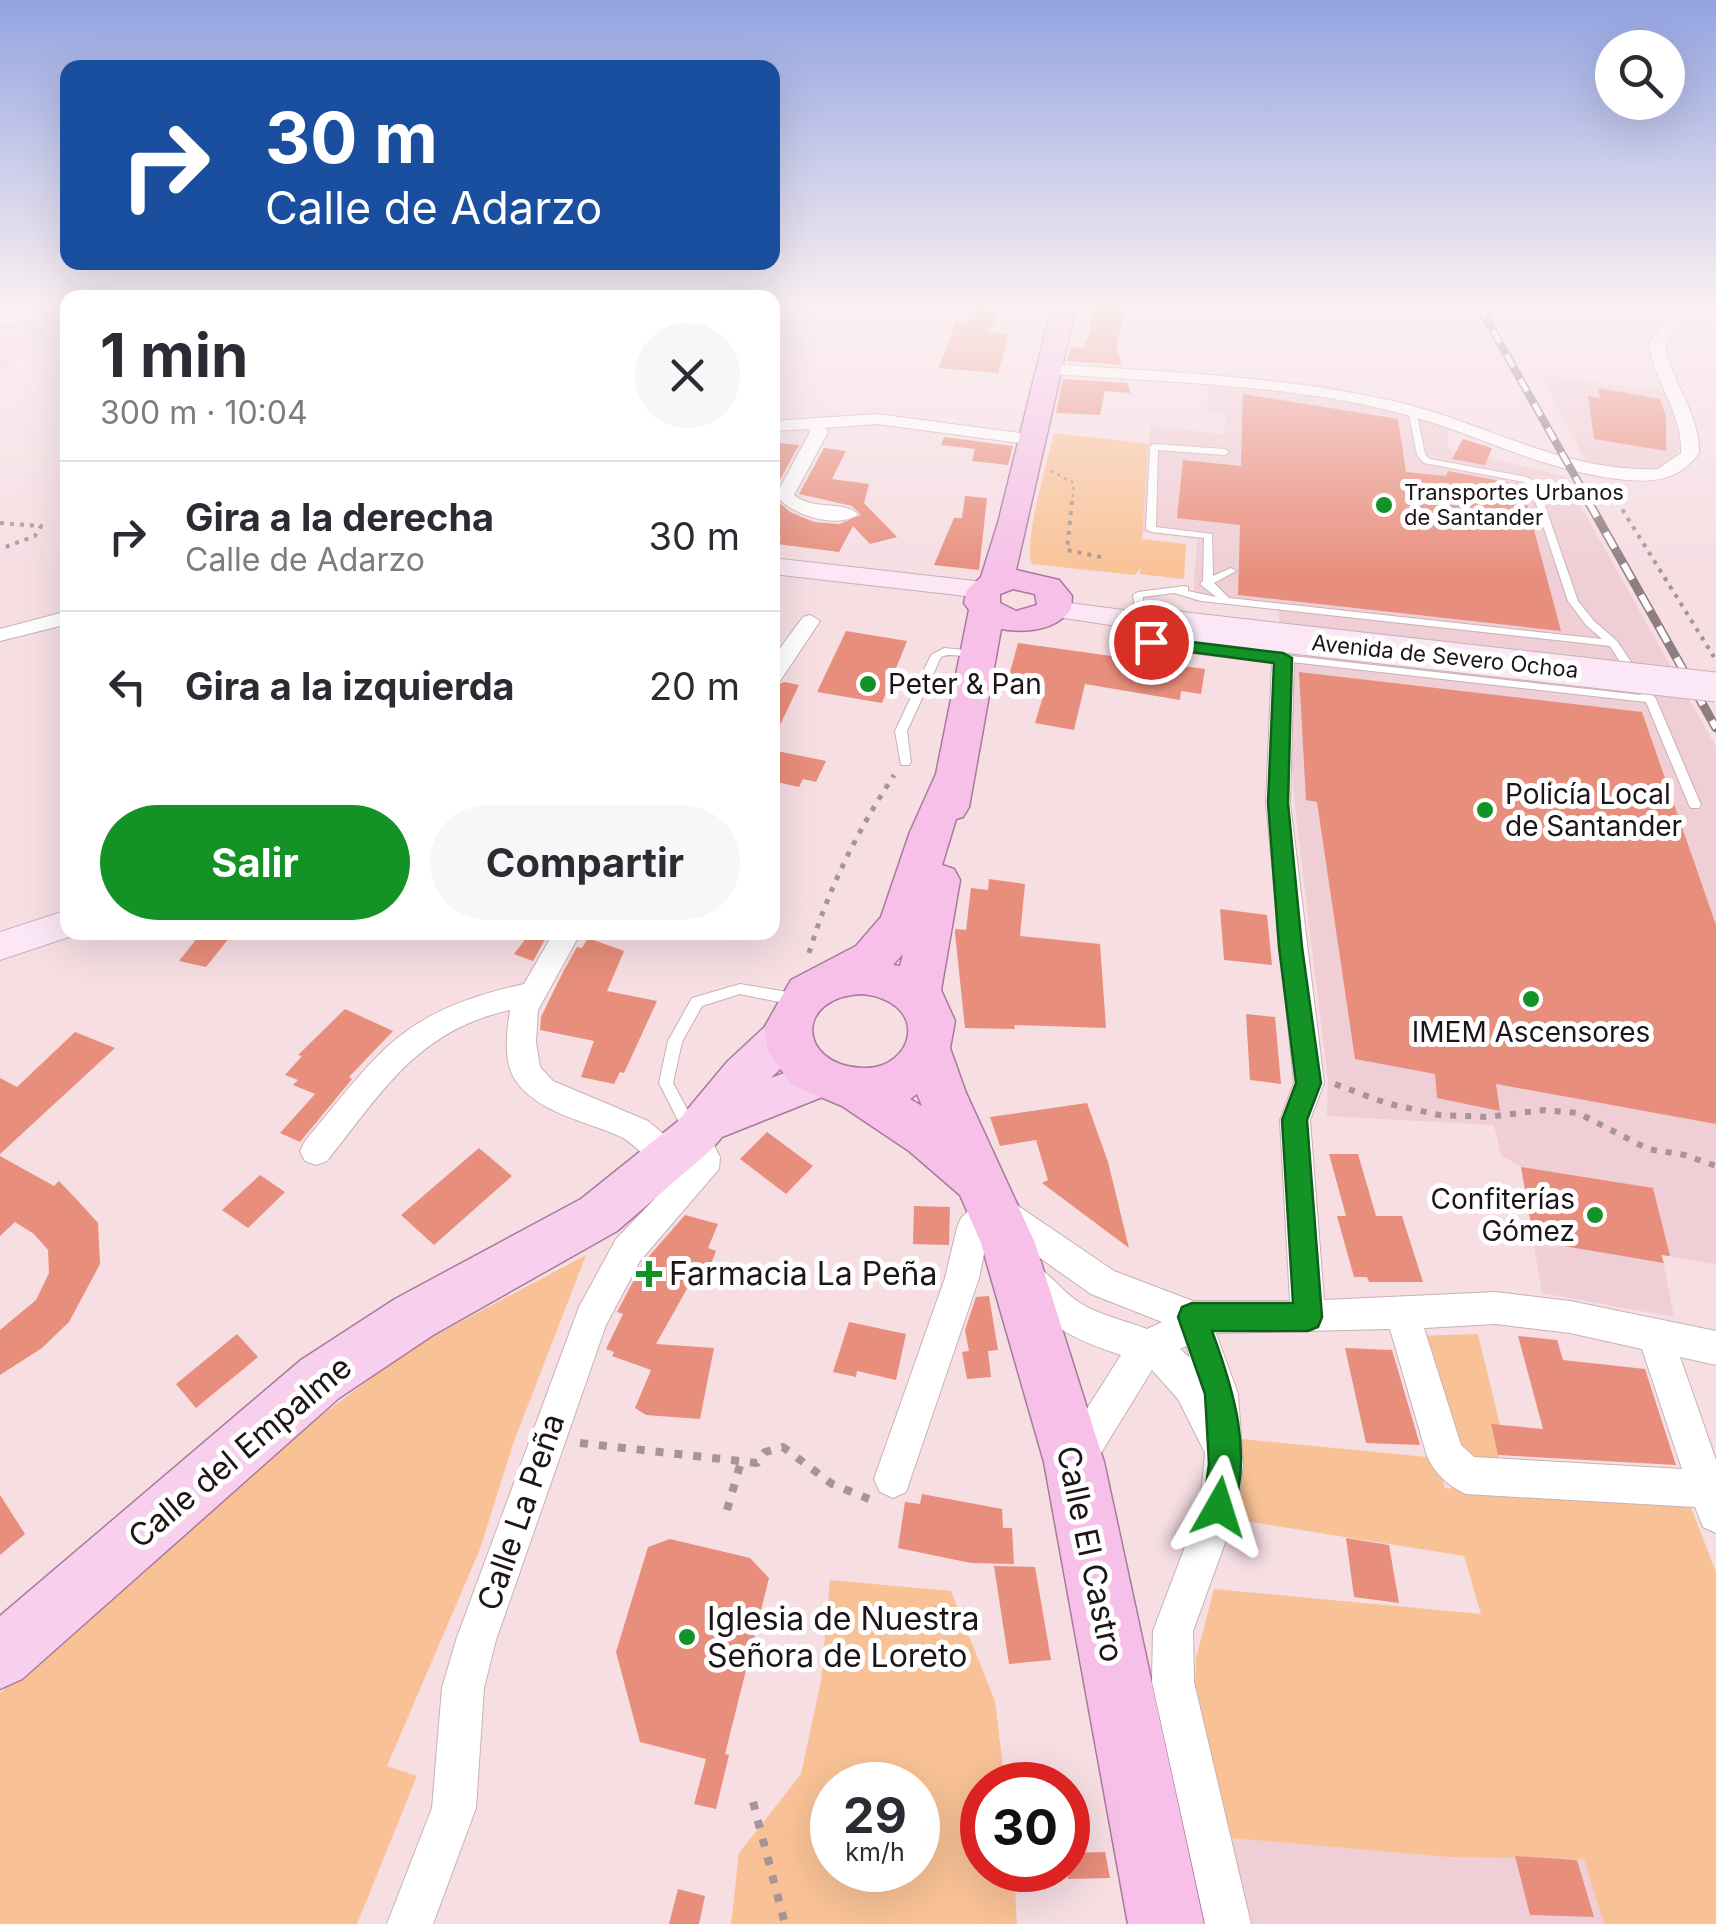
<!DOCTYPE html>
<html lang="es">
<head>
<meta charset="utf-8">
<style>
	body { margin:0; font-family:Inter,sans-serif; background:#f7f7f7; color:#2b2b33; height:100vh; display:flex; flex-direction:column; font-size:38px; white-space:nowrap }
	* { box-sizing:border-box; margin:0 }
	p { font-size:32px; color:#7c7c81 }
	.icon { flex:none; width:55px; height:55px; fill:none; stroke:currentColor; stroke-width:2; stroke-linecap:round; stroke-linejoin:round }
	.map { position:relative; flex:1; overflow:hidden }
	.drawer { position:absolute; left:60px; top:290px; width:720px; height:650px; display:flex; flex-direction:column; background:#fff; border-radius:20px; box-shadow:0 10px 40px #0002 }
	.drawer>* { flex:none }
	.top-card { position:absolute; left:60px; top:60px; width:720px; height:210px; border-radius:20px; box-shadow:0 10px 40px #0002; background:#1a4fa0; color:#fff; overflow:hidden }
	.controls { position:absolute; left:1595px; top:30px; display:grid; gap:20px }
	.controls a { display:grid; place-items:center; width:90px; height:90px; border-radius:50%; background:#fff; box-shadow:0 10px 40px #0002; font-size:50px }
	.speed { position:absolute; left:810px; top:1762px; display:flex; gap:20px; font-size:50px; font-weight:700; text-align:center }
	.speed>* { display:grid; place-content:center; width:130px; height:130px; border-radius:50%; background:#fff; box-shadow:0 10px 40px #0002; line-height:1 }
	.speed small { font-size:25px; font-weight:400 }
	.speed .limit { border:15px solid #d22; background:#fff; color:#111 }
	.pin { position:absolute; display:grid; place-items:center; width:85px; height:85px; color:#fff; margin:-42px; border:5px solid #fff; border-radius:50%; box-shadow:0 2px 10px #0007 }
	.me { position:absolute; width:110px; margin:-55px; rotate:6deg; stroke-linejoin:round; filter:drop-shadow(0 0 8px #0008) }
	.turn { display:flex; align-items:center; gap:35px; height:210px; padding:0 40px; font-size:45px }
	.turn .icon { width:130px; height:130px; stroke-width:2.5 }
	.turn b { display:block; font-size:70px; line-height:85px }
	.round { display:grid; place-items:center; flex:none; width:105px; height:105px; border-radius:52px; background:#f7f7f7 }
	.headline { display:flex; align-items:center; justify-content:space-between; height:170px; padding:0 40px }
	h1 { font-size:60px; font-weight:700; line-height:75px }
	.action { display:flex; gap:20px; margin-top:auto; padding:20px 40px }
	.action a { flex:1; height:115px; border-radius:60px; background:#139325; color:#fff; font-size:40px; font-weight:700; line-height:115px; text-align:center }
	.action a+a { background:#f7f7f7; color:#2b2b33 }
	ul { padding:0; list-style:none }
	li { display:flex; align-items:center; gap:30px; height:150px; padding:0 40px; border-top:2px solid #e1e1e2 }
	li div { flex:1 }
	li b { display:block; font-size:38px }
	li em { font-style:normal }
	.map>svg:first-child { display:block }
	.built { fill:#efced5 }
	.green { fill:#f9c296; fill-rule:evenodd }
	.building { fill:#e88e7c }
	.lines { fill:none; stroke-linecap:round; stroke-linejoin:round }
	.service-casing { stroke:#c8b1b6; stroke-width:2 }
	.minor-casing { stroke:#c8b1b6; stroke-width:2 }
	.secondary-casing { stroke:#c8b1b6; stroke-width:2 }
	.primary-casing { stroke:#a87a9b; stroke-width:3 }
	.trunk-casing { stroke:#a87a9b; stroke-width:3 }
	.path-far4 { stroke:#a69497; stroke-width:2.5; stroke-dasharray:2.5 5; stroke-linecap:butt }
	.path-far3 { stroke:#a69497; stroke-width:4; stroke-dasharray:4 6; stroke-linecap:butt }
	.path-far2 { stroke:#a69497; stroke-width:5; stroke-dasharray:5 8; stroke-linecap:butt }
	.path-far1 { stroke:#a69497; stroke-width:6; stroke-dasharray:6 9; stroke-linecap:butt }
	.path { stroke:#a69497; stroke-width:8; stroke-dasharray:8 11; stroke-linecap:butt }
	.service { fill:#fff; fill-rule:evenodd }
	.minor { fill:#fff; fill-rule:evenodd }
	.secondary { fill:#fbe7f6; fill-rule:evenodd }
	.primary { fill:#f8d0ee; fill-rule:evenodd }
	.trunk { fill:#f6c0e8; fill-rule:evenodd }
	.rail-far1-casing { stroke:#8e7e82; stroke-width:8 }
	.rail-casing { stroke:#8e7e82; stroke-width:9 }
	.rail-far1 { stroke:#fff; stroke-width:5; stroke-dasharray:14; stroke-linecap:butt }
	.rail { stroke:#fff; stroke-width:6; stroke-dasharray:18; stroke-linecap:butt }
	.secondary-bridge-casing { stroke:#c8b1b6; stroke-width:31; stroke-linecap:butt }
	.secondary-bridge { stroke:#fbe7f6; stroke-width:29 }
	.route { fill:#139325; stroke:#0c6018; stroke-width:2.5 }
	.poi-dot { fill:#139325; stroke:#fff; stroke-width:4 }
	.labels { text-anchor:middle; stroke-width:10; stroke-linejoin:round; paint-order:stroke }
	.far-poi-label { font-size:22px; fill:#1d1517; stroke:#fff; text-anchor:start }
	.far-street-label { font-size:22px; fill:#1d1517; stroke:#fff }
	.poi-label { font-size:28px; fill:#1d1517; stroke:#fff; text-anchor:start }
	.near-poi-label { font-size:32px; fill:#1d1517; stroke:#fff; text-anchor:start }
	.near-street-label { font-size:32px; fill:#1d1517; stroke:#fff }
</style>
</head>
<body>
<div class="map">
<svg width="1716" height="1924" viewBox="0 0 1716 1924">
	<rect width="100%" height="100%" fill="#f6dee3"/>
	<g class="built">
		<polygon points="0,306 67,306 67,314 0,371"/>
		<polygon points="1207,374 1325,385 1445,415 1449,449 1564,476 1716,747 1716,1264 1662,1255 1674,1317 1542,1293 1521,1167 1501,1155 1494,1125 1327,1116 1328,1081 1296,816 1278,610 1193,601 1197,539 1142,532 1150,426 1223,434 1226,413 1208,411"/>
		<polygon points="1540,375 1669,392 1681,447 1672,461 1655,472 1588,465"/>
		<polygon points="1229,1838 1448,1857 1583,1858 1716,1924 1246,1924"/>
	</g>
	<g class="green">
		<path d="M1054 433 1148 444 1142 539 1186 544 1184 579 1140 574V568L1135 575 1032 564C1023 541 1048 460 1054 433Z"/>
		<polygon points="586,1255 513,1444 480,1549 387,1766 417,1776 357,1924 0,1924 0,1693 209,1499 413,1347"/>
		<polygon points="1478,1334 1500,1425 1491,1425 1500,1463 1459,1456 1414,1336"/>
		<polygon points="1242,1439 1437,1458 1445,1488 1688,1500 1716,1572 1716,1924 1604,1924 1584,1859 1448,1857 1229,1838 1195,1686 1196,1658 1214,1589 1481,1614 1464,1556 1239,1520"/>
		<path d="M830 1580 951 1591 995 1701 1005 1785H982V1870H1014L1017 1924H731L739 1853 801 1774 821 1681ZM832 1785H918V1870H832Z"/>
	</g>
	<g class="building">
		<polygon points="1090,306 1126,306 1116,348 1122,365 1067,361 1071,347 1084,348 1091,328"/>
		<polygon points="975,307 1001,310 989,332 1009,334 998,373 939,368 956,320 966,321"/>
		<polygon points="1063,379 1127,383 1131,393 1105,391 1100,415 1056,413"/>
		<polygon points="1598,388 1660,399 1666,416 1666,451 1594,439 1588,396 1600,398"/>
		<polygon points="1243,394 1398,419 1406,472 1446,476 1448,471 1522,485 1561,631 1238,595 1240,525 1177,518 1183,460 1241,466"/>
		<polygon points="944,437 1013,446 1008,465 972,461 975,449 941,445"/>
		<polygon points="1463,439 1492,448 1485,465 1452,459"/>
		<polygon points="772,442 799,445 772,494"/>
		<polygon points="824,448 846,451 832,479 869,484 864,503 897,537 870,544 853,526 839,552 777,544 781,536 772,535 772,496 790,512 814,522 839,524 861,515 852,506 799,494"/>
		<polygon points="965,496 987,498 979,570 934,565 954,518 962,518"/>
		<polygon points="846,631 907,641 882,703 817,692"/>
		<polygon points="1018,643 1205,669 1201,694 1181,691 1180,700 1085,684 1074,730 1035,723 1044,693 1006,687"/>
		<polygon points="1299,672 1642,712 1716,925 1716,1124 1496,1084 1500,1111 1437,1098 1435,1074 1355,1059 1317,802 1306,800"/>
		<polygon points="784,682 799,685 772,742 772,687"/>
		<polygon points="772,750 826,761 816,782 803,779 799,787 772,781"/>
		<polygon points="989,879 1025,884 1020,936 1100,944 1106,1028 1014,1025 1015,1029 965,1028 955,933 955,929 966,930 971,888 988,890"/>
		<polygon points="1220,909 1267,915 1272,965 1224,960"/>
		<polygon points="202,932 234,932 206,967 179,961"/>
		<polygon points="531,932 547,936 533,961 514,954"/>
		<polygon points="588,938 624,951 607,991 657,1001 624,1073 620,1072 614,1084 581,1077 594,1041 540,1030 541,1017 563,972 577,947 582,948"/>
		<polygon points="345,1009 393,1031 349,1077 352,1079 300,1142 280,1133 315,1094 293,1085 298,1080 285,1075 302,1056 298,1055"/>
		<polygon points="1246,1014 1275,1017 1281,1084 1250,1080"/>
		<polygon points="75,1032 115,1048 0,1154 0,1078 17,1087"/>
		<polygon points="1087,1103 1108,1162 1129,1248 1042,1183 1048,1180 1036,1140 1000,1146 990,1117"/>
		<polygon points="767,1132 813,1166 786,1194 740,1159"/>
		<polygon points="479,1148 512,1176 434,1245 401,1215"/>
		<polygon points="1329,1154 1358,1154 1376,1216 1402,1216 1423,1282 1369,1282 1367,1277 1354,1277 1337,1216 1346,1216"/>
		<polygon points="0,1156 54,1186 59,1181 79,1202 98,1223 100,1264 69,1322 42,1348 0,1375 0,1330 36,1300 49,1273 48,1250 34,1234 15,1222 0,1236"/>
		<polygon points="1521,1167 1653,1188 1670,1256 1661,1255 1664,1263 1534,1241"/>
		<polygon points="260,1175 285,1192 248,1228 222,1210"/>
		<polygon points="914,1206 950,1207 949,1245 913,1244"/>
		<polygon points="685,1215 718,1224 708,1248 716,1251 707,1274 697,1271 656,1344 714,1348 700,1419 646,1415 635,1408 651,1370 612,1356 614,1352 606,1349 623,1314 617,1312 643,1263"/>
		<polygon points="989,1296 998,1350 988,1351 991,1377 967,1379 962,1352 969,1351 965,1330 976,1297"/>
		<polygon points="849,1322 906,1334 896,1380 857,1371 856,1377 833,1372"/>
		<polygon points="237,1334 258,1357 196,1408 176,1384"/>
		<polygon points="1518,1336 1557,1340 1563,1360 1645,1369 1676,1465 1498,1455 1491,1424 1543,1429"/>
		<polygon points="1345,1348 1392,1350 1420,1445 1366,1443"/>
		<polygon points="922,1494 1002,1509 1003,1528 1012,1528 1014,1564 971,1563 898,1548 905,1502 920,1504"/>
		<polygon points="0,1495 25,1534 0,1555"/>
		<polygon points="1346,1538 1389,1545 1399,1603 1354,1597"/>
		<polygon points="670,1539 750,1558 769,1578 725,1754 729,1755 716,1809 694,1804 706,1759 640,1742 616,1652 648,1547"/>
		<polygon points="994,1566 1035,1567 1051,1660 1009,1664"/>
		<polygon points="1105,1852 1110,1878 1068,1879 1068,1853"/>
		<polygon points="1515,1856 1577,1860 1594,1917 1530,1915"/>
		<polygon points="678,1889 705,1896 699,1924 669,1924"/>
	</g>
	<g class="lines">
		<defs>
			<g id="service">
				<polygon points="1412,407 1416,410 1425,454 1430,459 1527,477 1537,483 1578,601 1594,621 1617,641 1656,699 1701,805 1699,808 1691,808 1689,805 1646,702 1283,661 1278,658 1283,655 1641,695 1610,646 1201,601 1174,593 1143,597 1143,609 1135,609 1133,595 1138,592 1184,586 1188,587 1188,591 1216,597 1200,584 1203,581 1204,538 1151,532 1146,529 1150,447 1154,444 1225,449 1229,452 1225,455 1158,450 1156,527 1212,534 1213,576 1231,568 1236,571 1214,583 1229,598 1602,639 1586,625 1568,601 1530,486 1524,482 1424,463 1417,455 1408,410"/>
				<path d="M944 648 975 651 980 654C969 661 953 651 941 657L907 731 911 762 909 765H901L895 731 931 655Z"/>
				<polygon points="740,984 799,994 804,996 806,1000 804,1004 799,1006 740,994 702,1006 682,1042 673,1083 699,1131 696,1136 691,1138 686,1136 659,1083 668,1041 692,998"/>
			</g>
			<g id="minor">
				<polygon points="31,306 48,306 31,319 0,325 0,315 22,312"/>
				<path d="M1679 306H1694L1665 342C1670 382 1700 412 1699 453 1678 482 1650 483 1618 479 1538 470 1468 429 1392 411 1281 384 1164 382 1051 374L1043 369 1051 364C1165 372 1281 376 1393 401 1482 421 1564 473 1658 469L1681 453C1683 411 1653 382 1649 342Z"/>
				<path d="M877 414 1034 435 1043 440 1034 445 877 424 825 428 828 432 794 495C814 511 841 500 858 514 838 530 790 515 776 495L810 432 809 429 772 431V421Z"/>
				<polygon points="68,611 68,624 0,641 0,629"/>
				<polygon points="810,615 820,621 780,681 772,683 772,659 803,617"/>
				<path d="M1131 615 1138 617 1157 636 1283 651 1294 658 1290 803 1324 1083 1310 1120 1324 1300 1496 1292 1570 1301 1716 1331V1365L1680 1357 1716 1460V1533L1703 1527 1695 1507 1466 1494C1448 1486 1435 1474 1427 1456L1390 1329 1216 1333 1238 1394 1243 1464 1238 1507 1193 1631 1194 1682 1251 1924H1205L1152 1682 1153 1631 1200 1507 1205 1453 1178 1399 1152 1370 1088 1474 1075 1480 1062 1474 1056 1461 1062 1448 1121 1355C1080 1342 1032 1321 1013 1279L1018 1268 1030 1263C1049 1271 1061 1291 1080 1303 1101 1316 1124 1320 1147 1329L1162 1322 1091 1294 996 1227 988 1235 979 1278 906 1492 893 1498 880 1492 874 1479 945 1278 957 1228 961 1218 983 1197 994 1193 1005 1197 1114 1271 1193 1301H1290L1280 1120 1294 1083 1266 803 1272 663 1143 647 1121 621ZM1496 1324 1570 1333 1642 1349 1682 1469 1474 1457 1461 1445 1424 1328ZM1186 1346 1190 1358 1180 1349Z"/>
				<path d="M554 932H581L538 1010 536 1042 540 1067 553 1081 648 1121 679 1147 684 1157 679 1167C653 1176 642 1147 621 1137 587 1121 535 1113 514 1078 503 1059 507 1031 510 1010 418 1030 382 1092 327 1161L316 1165 305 1161 300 1151 305 1141C382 1049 400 1012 524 984Z"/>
				<polygon points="694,1123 705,1127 720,1157 719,1169 640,1261 606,1325 496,1640 484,1688 476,1808 433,1924 387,1924 432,1808 442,1688 456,1640 579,1307 616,1239 688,1164 679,1136 683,1127"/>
			</g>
			<g id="secondary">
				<polygon points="772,558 984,582 998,590 984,598 772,574"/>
				<polygon points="1054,601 1177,617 1187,620 1191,626 1187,632 1177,635 1044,615 1040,609 1044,603"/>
				<polygon points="68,910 68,932 81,933 0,960 0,932"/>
			</g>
			<polygon id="primary" points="788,1015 804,1020 810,1033 804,1046 771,1078 819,1060 835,1066 842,1079 835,1092 722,1137 711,1150 617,1231 433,1335 339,1398 22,1679 0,1689 0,1616 301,1360 395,1299 581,1199 677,1122 727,1062 772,1020"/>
			<path id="trunk" d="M1052 306H1076L1016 570 1059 580 1072 596 1071 609C1056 631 1025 633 1001 629L969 807 963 817 956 819 942 865 954 869 960 880 941 990 955 1021 950 1048 966 1093 1035 1243 1104 1462 1204 1924H1128L1044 1462 981 1243 960 1195 909 1151 842 1106 792 1085 768 1052 764 1028 791 980 856 946 881 917 910 832 936 774 969 610 964 603 967 590 981 577 998 523ZM1013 589 1035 594 1037 605 1016 611 1000 603V594ZM903 954 900 966 893 965ZM863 994C933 1003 913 1071 862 1068 797 1065 794 996 863 994ZM917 1094 922 1106 910 1099Z"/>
		</defs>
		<use href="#service" class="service-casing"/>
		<use href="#minor" class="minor-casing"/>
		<use href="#secondary" class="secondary-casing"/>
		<use href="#primary" class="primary-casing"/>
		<use href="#trunk" class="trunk-casing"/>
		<g class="path-far4">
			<polyline points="1051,471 1074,483 1072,503"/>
			<polyline points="1612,492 1619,503"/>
		</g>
		<g class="path-far3">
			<polyline points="1072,501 1067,550 1106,558"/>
			<polyline points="1617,501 1714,657"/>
			<polyline points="0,523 41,526 35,536 0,549"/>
		</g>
		<path class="path-far2" d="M809 953C829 887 857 832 894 775"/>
		<polyline class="path-far1" points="1335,1084 1386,1103 1439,1115 1487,1117 1544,1110 1578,1113 1648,1149 1685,1155 1716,1166"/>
		<g class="path">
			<polyline points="580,1443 757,1463 765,1452 783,1447 832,1484 869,1499"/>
			<polyline points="727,1510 741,1462"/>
			<polyline points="753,1802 785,1924"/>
		</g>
		<use href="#service" class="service"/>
		<use href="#minor" class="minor"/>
		<use href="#secondary" class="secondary"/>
		<use href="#primary" class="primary"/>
		<use href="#trunk" class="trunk"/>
		<defs>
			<polyline id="rail-far1" points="1479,306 1590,503"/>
			<polyline id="rail" points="1588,501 1716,728"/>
		</defs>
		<use href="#rail-far1" class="rail-far1-casing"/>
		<use href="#rail" class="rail-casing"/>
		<use href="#rail-far1" class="rail-far1"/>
		<use href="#rail" class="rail"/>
		<defs>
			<polyline id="secondary-bridge" points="1177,626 1716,687"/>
		</defs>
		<use href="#secondary-bridge" class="secondary-bridge-casing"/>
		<use href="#secondary-bridge" class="secondary-bridge"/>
	</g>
	<linearGradient id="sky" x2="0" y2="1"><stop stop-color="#93a4e1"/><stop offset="0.53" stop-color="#fbf0f2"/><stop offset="1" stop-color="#fbf0f2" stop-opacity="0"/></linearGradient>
	<rect width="1716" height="575" fill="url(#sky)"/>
	<path class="route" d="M1151 637 1283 653 1292 658 1288 803 1302 947 1321 1083 1307 1120 1322 1317 1318 1327 1308 1331H1212C1233 1388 1255 1458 1230 1518L1219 1523 1208 1518 1203 1507 1209 1464 1205 1394 1178 1317 1182 1307 1192 1303H1293L1282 1120 1296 1083 1279 947 1268 803 1274 663 1145 646V639Z"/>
	<g class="poi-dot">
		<circle cx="1384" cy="505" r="10"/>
		<circle cx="868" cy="684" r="10"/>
		<circle cx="1485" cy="810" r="10"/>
		<circle cx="1531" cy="999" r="10"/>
		<circle cx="1595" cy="1215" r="10"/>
		<path d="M644 1259h10v10h10v10h-10v10h-10v-10h-10v-10h10z"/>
		<circle cx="687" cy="1637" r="10"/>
	</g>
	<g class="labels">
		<g class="far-poi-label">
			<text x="1404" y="500">Transportes Urbanos<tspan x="1404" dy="25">de Santander</tspan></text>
		</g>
		<g class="far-street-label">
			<text transform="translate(1445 656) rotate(6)" y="8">Avenida de Severo Ochoa</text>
		</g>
		<g class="poi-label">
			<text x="888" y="694">Peter &amp; Pan</text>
			<text x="1505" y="804">Policía Local<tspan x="1505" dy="32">de Santander</tspan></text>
			<text x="1531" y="1042" text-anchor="middle">IMEM Ascensores</text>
			<text x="1575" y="1209" text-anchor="end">Confiterías<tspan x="1575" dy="32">Gómez</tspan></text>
		</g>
		<g class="near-poi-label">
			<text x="669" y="1285">Farmacia La Peña</text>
			<text x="707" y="1630">Iglesia de Nuestra<tspan x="707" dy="37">Señora de Loreto</tspan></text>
		</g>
		<g class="near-street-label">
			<text transform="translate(240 1452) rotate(-40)" y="11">Calle del Empalme</text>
			<text transform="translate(521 1512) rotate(-71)" y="11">Calle La Peña</text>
			<text transform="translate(1090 1554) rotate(78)" y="11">Calle El Castro</text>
		</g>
	</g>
</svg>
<div class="controls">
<a><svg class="icon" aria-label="search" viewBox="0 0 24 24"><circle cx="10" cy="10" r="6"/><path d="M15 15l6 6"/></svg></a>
</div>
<div class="speed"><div>29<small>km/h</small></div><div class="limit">30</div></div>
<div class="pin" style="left:1151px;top:642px;background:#d93025"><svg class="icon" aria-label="arrive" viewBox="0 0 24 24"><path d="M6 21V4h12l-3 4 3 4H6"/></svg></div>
<svg class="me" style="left:1219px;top:1507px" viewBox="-20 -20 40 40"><path d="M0-17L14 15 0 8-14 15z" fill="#139325" stroke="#fff" stroke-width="4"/></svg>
<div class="top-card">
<div class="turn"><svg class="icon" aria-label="right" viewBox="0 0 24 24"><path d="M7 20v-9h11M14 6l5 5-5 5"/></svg><div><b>30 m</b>Calle de Adarzo</div></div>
</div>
<section class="drawer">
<div class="headline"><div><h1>1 min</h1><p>300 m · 10:04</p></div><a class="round"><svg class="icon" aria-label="close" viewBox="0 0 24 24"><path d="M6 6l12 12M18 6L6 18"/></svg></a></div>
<ul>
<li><svg class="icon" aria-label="right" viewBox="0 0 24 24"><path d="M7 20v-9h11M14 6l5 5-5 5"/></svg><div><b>Gira a la derecha</b><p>Calle de Adarzo</p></div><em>30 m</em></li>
<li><svg class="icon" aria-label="left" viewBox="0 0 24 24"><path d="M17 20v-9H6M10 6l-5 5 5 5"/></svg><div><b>Gira a la izquierda</b></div><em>20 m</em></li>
</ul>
<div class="action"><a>Salir</a><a>Compartir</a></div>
</section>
</div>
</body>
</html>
